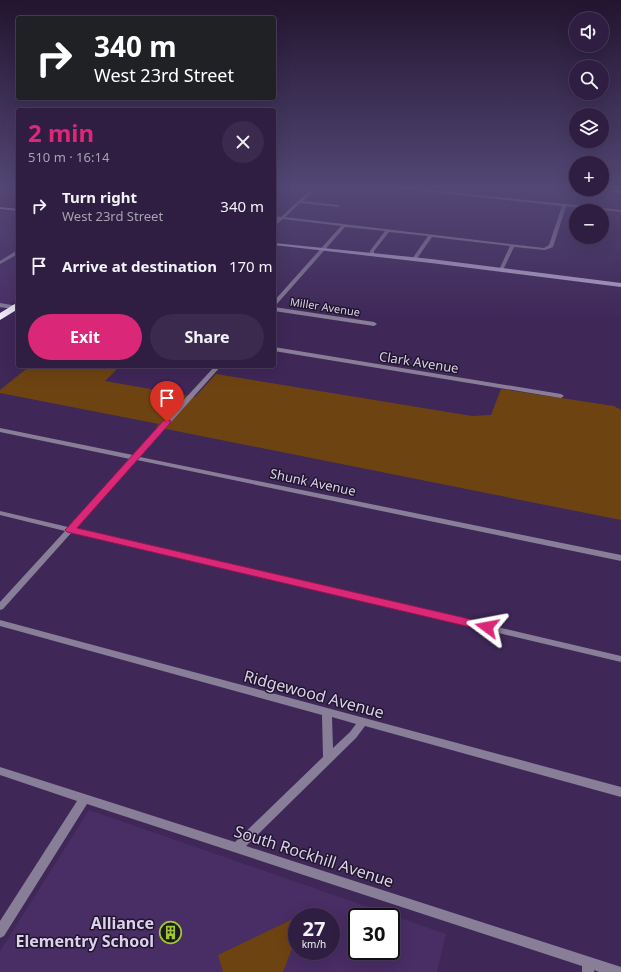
<!DOCTYPE html>
<html lang="en">
<head>
<meta charset="utf-8">
<style>
	body { margin:0; font-family:"Noto Sans",sans-serif; background:#3b2a4d; color:#f1f3f6; height:100vh; display:flex; flex-direction:column; font-size:15px; white-space:nowrap }
	* { box-sizing:border-box; margin:0 }
	p { font-size:13px; color:#a7a2b2 }
	.icon { flex:none; width:22px; height:22px; fill:none; stroke:currentColor; stroke-width:2; stroke-linecap:round; stroke-linejoin:round }
	.map { position:relative; flex:1; overflow:hidden }
	.sheet { position:absolute; left:16px; top:108px; width:260px; height:260px; display:flex; flex-direction:column; background:#2f1d42; border-radius:4px; box-shadow:0 4px 16px #0002,0 0 0 1px #4a3b5b }
	.sheet>* { flex:none }
	.guide { position:absolute; left:16px; top:16px; width:260px; height:84px; border-radius:4px; box-shadow:0 4px 16px #0002,0 0 0 1px #4a3b5b; background:#202124; color:#fff; overflow:hidden }
	.tools { position:absolute; left:569px; top:12px; display:grid; gap:8px }
	.tools a { display:grid; place-items:center; width:40px; height:40px; border-radius:50%; background:#2f1d42; box-shadow:0 4px 16px #0002,0 0 0 1px #4a3b5b; font-size:20px }
	.speed { position:absolute; left:288px; top:908px; display:flex; gap:8px; font-size:20px; font-weight:700; text-align:center }
	.speed>* { display:grid; place-content:center; width:52px; height:52px; border-radius:50%; background:#2f1d42; box-shadow:0 4px 16px #0002,0 0 0 1px #4a3b5b; line-height:1 }
	.speed small { font-size:10px; font-weight:400 }
	.speed .limit { border:2px solid #111; border-radius:6px; background:#fff; color:#111 }
	.pin { position:absolute; display:grid; place-items:center; width:34px; height:34px; color:#fff; margin:-41px -17px; border-radius:50% 50% 50% 0; rotate:-45deg; box-shadow:0 0 4px #0007 }
	.pin .icon { rotate:45deg }
	.me { position:absolute; width:44px; margin:-22px; rotate:283deg; stroke-linejoin:round; filter:drop-shadow(0 0 3px #0008) }
	.turn { display:flex; align-items:center; gap:14px; height:84px; padding:0 12px; font-size:18px }
	.turn .icon { width:52px; height:52px; stroke-width:2.5 }
	.turn b { display:block; font-size:28px; line-height:34px }
	.round { display:grid; place-items:center; flex:none; width:42px; height:42px; border-radius:21px; background:#3b2a4d }
	.headline { display:flex; align-items:center; justify-content:space-between; height:68px; padding:0 12px }
	h1 { font-size:24px; font-weight:700; line-height:30px; color:#db2777 }
	.primary-button { display:flex; gap:8px; margin-top:auto; padding:8px 12px }
	.primary-button a { flex:1; height:46px; border-radius:24px; background:#db2777; color:#fff; font-size:16px; font-weight:700; line-height:46px; text-align:center }
	.primary-button a+a { background:#3b2a4d; color:#f1f3f6 }
	ul { padding:0; list-style:none }
	li { display:flex; align-items:center; gap:12px; height:60px; padding:0 12px }
	li div { flex:1 }
	li b { display:block; font-size:15px }
	li em { font-style:normal }
	.map>svg:first-child { display:block }
	.built { fill:#492d65; fill-rule:evenodd }
	.green { fill:#6e4312 }
	.lines { fill:none; stroke-linecap:round; stroke-linejoin:round }
	.street { fill:#897e98; fill-rule:evenodd }
	.secondary { fill:#b9a8d0; fill-rule:evenodd }
	.highway { fill:#f5f0fc; fill-rule:evenodd }
	.route { fill:#db2777; stroke:#8e194d }
	.labels { text-anchor:middle; stroke-width:3; stroke-linejoin:round; paint-order:stroke }
	.far-street-label { font-size:11px; fill:#ddd0ee; stroke:#21172d }
	.street-label { font-size:13px; fill:#ddd0ee; stroke:#21172d }
	.near-street-label { font-size:16px; fill:#ddd0ee; stroke:#21172d }
	.near-poi-label { font-size:16px; font-weight:bold; fill:#ddd0ee; stroke:#21172d; text-anchor:end }
</style>
</head>
<body>
<div class="map">
<svg width="621" height="972" viewBox="0 0 621 972">
	<rect width="100%" height="100%" fill="#3f2758"/>
	<g class="built">
		<polygon points="0,210 18,212 18,298 0,310"/>
		<path d="M89 810 446 934 437 972H0V951ZM297 917H331V951H297ZM357 917H391V951H357Z"/>
	</g>
	<g class="green">
		<polygon points="30,366 120,366 105,381 195,397 216,374 472,416 491,415 501,389 614,406 621,410 621,520 156,427 159,424 0,393 0,390"/>
		<polygon points="297,917 297,935 283,972 223,972 218,955"/>
	</g>
	<g class="lines">
		<g class="street">
			<polygon points="315,186 319,186 303,201 338,205 340,206 339,207 300,203 285,217 544,248 549,245 562,206 386,187 384,186 393,186 621,210 621,212 566,206 553,247 545,250 514,247 503,270 501,271 499,270 510,246 432,237 416,260 414,260 412,259 428,236 389,232 374,251 374,255 372,256 370,255 370,251 385,231 345,227 276,305 274,306 274,301 341,226 283,219 274,226 274,223 278,219 274,218 274,216 281,217"/>
			<polygon points="560,186 576,186 576,188 562,187"/>
			<polygon points="593,189 602,189 621,191 621,193"/>
			<polygon points="16,251 18,251 18,254 0,264 0,261"/>
			<polygon points="0,303 18,306 18,310 0,307"/>
			<polygon points="274,307 374,322 377,324 374,326 274,311"/>
			<polygon points="274,347 561,394 564,396 561,398 274,351"/>
			<polygon points="215,366 221,366 140,457 621,555 621,561 137,460 75,528 621,656 621,662 72,532 3,609 0,610 0,602 65,531 0,515 0,511 68,527 130,459 0,432 0,428 133,455"/>
			<path d="M0 620 621 787V797L365 726 356 738 246 846 618 966 621 967V972H599L594 970V972H582V966L87 804 4 936 0 938V921L77 801 0 775V767L235 842 323 757 322 715 0 626ZM332 717 356 724 350 732 333 748Z"/>
		</g>
		<g class="secondary">
			<polygon points="0,207 18,209 18,211 0,209"/>
			<polygon points="274,243 431,259 621,283 621,287 431,263 274,245"/>
		</g>
		<polygon class="highway" points="18,302 18,309 0,320 0,313"/>
	</g>
	<linearGradient id="sky" x2="0" y2="1"><stop stop-color="#231530"/><stop offset="0.58" stop-color="#524775"/><stop offset="1" stop-color="#524775" stop-opacity="0"/></linearGradient>
	<rect width="621" height="322" fill="url(#sky)"/>
	<polygon class="route" points="164,420 170,420 171,422 77,528 487,623 491,625 493,627 491,630 487,631 67,532 65,530 67,528"/>
	<defs>
		<symbol id="building-ring" viewBox="-11 -11 22 22"><circle r="9.5" fill="#21172d" stroke="#9dca30" stroke-width="1.5"/><path d="M-4-6H4V6H1V3H-1V6H-4ZM-2.5-4.3h1.7v1.8h-1.7ZM.8-4.3h1.7v1.8H.8ZM-2.5-1h1.7V.8h-1.7ZM.8-1h1.7V.8H.8Z" fill="#9dca30"/></symbol>
	</defs>
	<g fill-rule="evenodd">
		<use href="#building-ring" x="158" y="920" width="25" height="25"/>
	</g>
	<g class="labels">
		<g class="far-street-label">
			<text transform="translate(325 307) rotate(9)" y="4">Miller Avenue</text>
		</g>
		<g class="street-label">
			<text transform="translate(419 362) rotate(9)" y="5">Clark Avenue</text>
			<text transform="translate(313 482) rotate(12)" y="5">Shunk Avenue</text>
		</g>
		<g class="near-street-label">
			<text transform="translate(314 694) rotate(15)" y="6">Ridgewood Avenue</text>
			<text transform="translate(314 856) rotate(18)" y="6">South Rockhill Avenue</text>
		</g>
		<g class="near-poi-label">
			<text x="154" y="929">Alliance<tspan x="154" dy="18">Elementry School</tspan></text>
		</g>
	</g>
</svg>
<div class="tools">
<a><svg class="icon" aria-label="sound" viewBox="0 0 24 24"><path d="M4 9h4l5-4v14l-5-4H4zM17 9q2 3 0 6"/></svg></a>
<a><svg class="icon" aria-label="search" viewBox="0 0 24 24"><circle cx="10" cy="10" r="6"/><path d="M15 15l6 6"/></svg></a>
<a><svg class="icon" aria-label="layers" viewBox="0 0 24 24"><path d="M12 4l9 5-9 5-9-5zM3 14l9 5 9-5"/></svg></a>
<a>+</a>
<a>−</a>
</div>
<div class="speed"><div>27<small>km/h</small></div><div class="limit">30</div></div>
<div class="pin" style="left:167px;top:422px;background:#d93025"><svg class="icon" aria-label="arrive" viewBox="0 0 24 24"><path d="M6 21V4h12l-3 4 3 4H6"/></svg></div>
<svg class="me" style="left:487px;top:627px" viewBox="-20 -20 40 40"><path d="M0-17L14 15 0 8-14 15z" fill="#db2777" stroke="#fff" stroke-width="4"/></svg>
<div class="guide">
<div class="turn"><svg class="icon" aria-label="right" viewBox="0 0 24 24"><path d="M7 20v-9h11M14 6l5 5-5 5"/></svg><div><b>340 m</b>West 23rd Street</div></div>
</div>
<section class="sheet">
<div class="headline"><div><h1>2 min</h1><p>510 m · 16:14</p></div><a class="round"><svg class="icon" aria-label="close" viewBox="0 0 24 24"><path d="M6 6l12 12M18 6L6 18"/></svg></a></div>
<ul>
<li><svg class="icon" aria-label="right" viewBox="0 0 24 24"><path d="M7 20v-9h11M14 6l5 5-5 5"/></svg><div><b>Turn right</b><p>West 23rd Street</p></div><em>340 m</em></li>
<li><svg class="icon" aria-label="arrive" viewBox="0 0 24 24"><path d="M6 21V4h12l-3 4 3 4H6"/></svg><div><b>Arrive at destination</b></div><em>170 m</em></li>
</ul>
<div class="primary-button"><a>Exit</a><a>Share</a></div>
</section>
</div>
</body>
</html>
